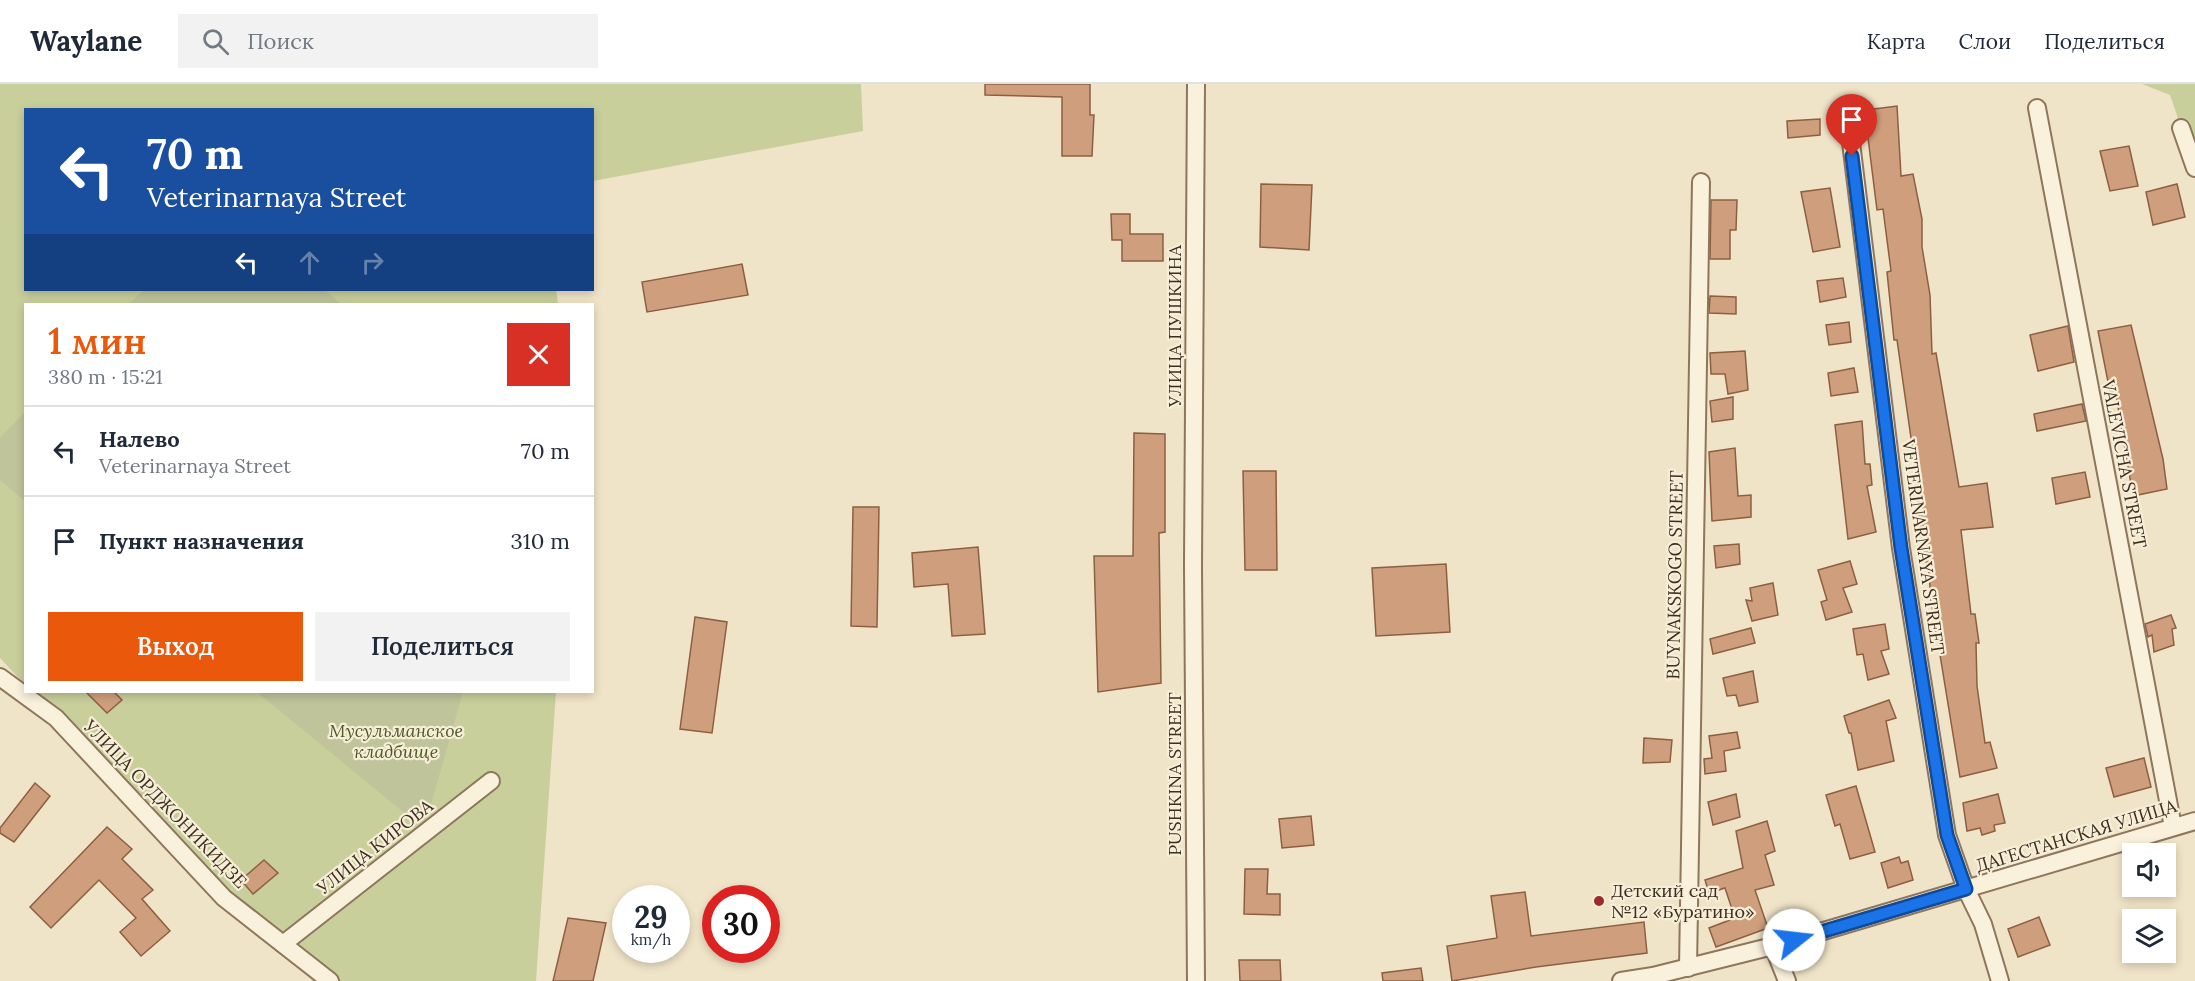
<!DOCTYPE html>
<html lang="ru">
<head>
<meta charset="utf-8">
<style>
	body { margin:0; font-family:Lora,serif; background:#f2f2f3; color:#1f2937; height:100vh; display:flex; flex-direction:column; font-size:22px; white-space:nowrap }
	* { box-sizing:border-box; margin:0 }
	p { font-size:20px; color:#747a83 }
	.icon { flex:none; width:33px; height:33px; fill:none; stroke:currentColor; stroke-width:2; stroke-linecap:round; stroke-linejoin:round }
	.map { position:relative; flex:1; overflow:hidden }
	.details { position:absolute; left:24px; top:219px; width:570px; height:390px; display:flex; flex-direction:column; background:#fff; border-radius:0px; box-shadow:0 3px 9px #0003 }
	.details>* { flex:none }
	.hud { position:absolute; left:24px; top:24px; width:570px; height:183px; border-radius:0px; box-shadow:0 3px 9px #0003; background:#1a4fa0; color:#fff; overflow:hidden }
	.fabs { position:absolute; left:2122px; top:759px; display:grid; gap:12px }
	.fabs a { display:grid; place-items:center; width:54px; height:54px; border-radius:0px; background:#fff; box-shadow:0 3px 9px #0003; font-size:30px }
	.speed { position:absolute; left:612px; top:801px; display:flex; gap:12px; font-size:30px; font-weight:700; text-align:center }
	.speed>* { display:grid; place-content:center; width:78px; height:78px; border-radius:50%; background:#fff; box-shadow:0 3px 9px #0003; line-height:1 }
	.speed small { font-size:15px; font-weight:400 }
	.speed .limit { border:9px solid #d22; background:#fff; color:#111 }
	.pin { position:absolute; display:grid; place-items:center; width:51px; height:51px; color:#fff; margin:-62px -26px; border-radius:50% 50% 50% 0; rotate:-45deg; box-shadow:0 0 6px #0007 }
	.pin .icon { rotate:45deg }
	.me { position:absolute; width:66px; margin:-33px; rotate:74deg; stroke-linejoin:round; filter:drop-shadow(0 0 4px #0008) }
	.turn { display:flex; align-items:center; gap:21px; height:126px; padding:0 24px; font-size:27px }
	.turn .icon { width:78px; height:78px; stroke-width:2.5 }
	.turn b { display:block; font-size:42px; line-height:51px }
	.lanes { display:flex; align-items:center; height:57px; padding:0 24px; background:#0003; justify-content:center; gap:30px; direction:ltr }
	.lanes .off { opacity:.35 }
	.round { display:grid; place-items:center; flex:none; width:63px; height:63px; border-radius:0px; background:#f2f2f3 }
	.headline { display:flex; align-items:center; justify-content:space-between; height:102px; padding:0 24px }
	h1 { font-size:36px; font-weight:600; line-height:45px; color:#ea580c }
	.button { display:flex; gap:12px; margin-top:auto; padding:12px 24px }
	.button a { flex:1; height:69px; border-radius:0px; background:#ea580c; color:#fff; font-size:24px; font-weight:600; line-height:69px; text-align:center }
	.button a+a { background:#f2f2f3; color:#1f2937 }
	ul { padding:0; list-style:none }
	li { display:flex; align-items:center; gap:18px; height:90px; padding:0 24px; border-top:2px solid #e0e1e3 }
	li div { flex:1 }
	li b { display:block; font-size:22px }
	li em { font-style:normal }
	header { display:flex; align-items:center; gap:36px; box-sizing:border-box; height:84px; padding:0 30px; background:#fff; border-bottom:2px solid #e0e1e3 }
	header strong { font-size:28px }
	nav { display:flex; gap:33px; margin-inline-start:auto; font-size:21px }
	.search { width:420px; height:54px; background:#f2f2f3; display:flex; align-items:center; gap:15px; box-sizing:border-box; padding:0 21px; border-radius:0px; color:#747a83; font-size:22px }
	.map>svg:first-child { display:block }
	.green { fill:#c9cf9b }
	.cemetery { fill:#bfc49a }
	.building { fill:#cf9f7d; stroke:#8d5f41; stroke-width:1.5 }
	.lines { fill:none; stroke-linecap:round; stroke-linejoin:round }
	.minor-casing { stroke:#8d765c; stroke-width:20 }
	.minor { stroke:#faf1dc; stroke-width:16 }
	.route-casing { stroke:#114b97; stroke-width:15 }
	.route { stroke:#1a73e8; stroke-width:10 }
	.poi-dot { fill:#9e2a2b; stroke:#f7eed8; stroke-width:2 }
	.labels { text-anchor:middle; stroke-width:4.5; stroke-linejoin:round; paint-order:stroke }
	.street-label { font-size:18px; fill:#3d2e20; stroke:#f7eed8 }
	.park-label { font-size:18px; font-style:italic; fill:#4d5a26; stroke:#f7eed8 }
	.poi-label { font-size:18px; fill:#3d2e20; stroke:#f7eed8; text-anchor:start }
</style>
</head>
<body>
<header>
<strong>Waylane</strong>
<div class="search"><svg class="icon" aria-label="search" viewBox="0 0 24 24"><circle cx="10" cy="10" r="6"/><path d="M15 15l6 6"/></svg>Поиск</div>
<nav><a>Карта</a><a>Слои</a><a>Поделиться</a></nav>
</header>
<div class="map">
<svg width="2195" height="897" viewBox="0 0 2195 897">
	<rect width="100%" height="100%" fill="#f0e4c8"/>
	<g class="green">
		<polygon points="0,0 861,0 863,47 593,97 592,26 26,26 26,206 556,206 558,220 26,220 25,601 0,574"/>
		<polygon points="2142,0 2195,0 2195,84 2170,11"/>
		<polygon points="32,608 556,608 536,897 313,897"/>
	</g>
	<g class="cemetery">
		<polygon points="144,206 325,206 341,220 129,220"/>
		<polygon points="25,328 25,417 0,396 0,354"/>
		<polygon points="257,608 463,608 424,745"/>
	</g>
	<g class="building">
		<polygon points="985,0 1090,0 1090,31 1094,31 1092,72 1062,72 1062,13 985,11"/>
		<polygon points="1897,22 1901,92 1913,90 1922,135 1922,163 1930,211 1932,270 1936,269 1959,403 1987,399 1993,443 1961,446 1971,530 1975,530 1979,559 1976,559 1977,602 1985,659 1990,658 1997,684 1960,693 1931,516 1928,478 1926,478 1919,435 1916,389 1897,256 1894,256 1887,188 1891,187 1883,125 1877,126 1868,54 1866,26"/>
		<polygon points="1820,35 1820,51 1788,54 1787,37"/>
		<polygon points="2129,62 2138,102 2110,107 2100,67"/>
		<polygon points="1261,100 1312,101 1309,166 1260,163"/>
		<polygon points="2177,100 2185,133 2153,141 2146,108"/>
		<polygon points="1830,104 1840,163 1813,168 1801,108"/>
		<polygon points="1711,116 1737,116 1736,146 1730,146 1730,175 1710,175"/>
		<polygon points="1111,130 1130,130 1130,150 1163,150 1163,177 1122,177 1122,156 1112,156"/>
		<polygon points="742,180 748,211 647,228 642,198"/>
		<polygon points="1843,194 1846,213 1820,218 1817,197"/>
		<polygon points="1710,212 1736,213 1736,230 1709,229"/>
		<polygon points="1849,238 1851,258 1829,261 1826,241"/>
		<polygon points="2131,241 2163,375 2167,405 2133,412 2116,311 2111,313 2098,247"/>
		<polygon points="2068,242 2074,278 2038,287 2030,251"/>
		<polygon points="1745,267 1748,306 1728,310 1725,290 1711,290 1710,269"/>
		<polygon points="1854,284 1858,308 1831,312 1828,289"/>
		<polygon points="1733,313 1733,335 1712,338 1710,317"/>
		<polygon points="2082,320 2086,337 2037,347 2034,330"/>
		<polygon points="1862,337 1865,380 1870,380 1872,401 1867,402 1876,448 1848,455 1835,341"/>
		<polygon points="1134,349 1165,350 1165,448 1159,449 1161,599 1098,608 1094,472 1133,472"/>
		<polygon points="1735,364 1738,412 1751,411 1751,433 1712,437 1709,368"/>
		<polygon points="1243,387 1276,387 1277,486 1245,486"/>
		<polygon points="2085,388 2090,413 2056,420 2052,394"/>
		<polygon points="853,423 879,423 877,543 851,542"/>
		<polygon points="1739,460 1740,480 1716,484 1714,462"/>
		<polygon points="978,463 985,550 952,552 948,500 914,503 912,469"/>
		<polygon points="1850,477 1857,500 1843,504 1852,528 1826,536 1821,518 1827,516 1818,486"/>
		<polygon points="1446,480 1450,548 1376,552 1372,484"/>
		<polygon points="1773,499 1778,531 1752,537 1746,516 1752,517 1750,504"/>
		<polygon points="2171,531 2176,544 2172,545 2174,561 2154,568 2152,551 2148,553 2145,540"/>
		<polygon points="695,533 727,538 712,649 680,645"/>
		<polygon points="1885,540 1889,565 1881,567 1889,590 1868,596 1863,570 1857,571 1853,545"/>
		<polygon points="1751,544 1755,559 1713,570 1710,555"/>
		<polygon points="1753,587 1758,618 1739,622 1736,611 1727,612 1723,594"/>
		<polygon points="86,608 114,608 122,616 107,629"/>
		<polygon points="1889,616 1896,634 1886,637 1894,677 1858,686 1851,649 1849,649 1844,632"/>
		<polygon points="1737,648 1740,664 1724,667 1726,687 1705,690 1704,675 1712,674 1709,652"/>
		<polygon points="1644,654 1672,656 1670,678 1643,679"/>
		<polygon points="2144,674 2151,703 2114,713 2106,684"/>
		<polygon points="35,699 50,712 14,758 0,749 0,744"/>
		<polygon points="1856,702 1875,768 1850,775 1840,740 1835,742 1826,711"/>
		<polygon points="1736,710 1740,733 1713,741 1708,718"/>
		<polygon points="1998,710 2005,739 1994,741 1995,747 1982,751 1980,744 1967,747 1963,719"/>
		<polygon points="1311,732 1314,761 1282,764 1279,735"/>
		<polygon points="1767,737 1775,767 1765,771 1774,801 1755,806 1768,844 1716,863 1709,844 1735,834 1725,804 1709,809 1705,796 1743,784 1736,747"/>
		<polygon points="107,743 132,765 122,775 153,806 142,815 170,847 141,872 120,848 136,834 99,796 51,844 30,823"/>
		<polygon points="1899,773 1901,779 1908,777 1913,796 1888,804 1881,779"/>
		<polygon points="264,776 278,789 253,810 241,796"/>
		<polygon points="1245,785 1268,785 1267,810 1280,810 1280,831 1244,830"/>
		<polygon points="1525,808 1531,852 1644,838 1647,869 1536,883 1452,897 1447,862 1497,854 1491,812"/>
		<polygon points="2039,833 2050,861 2018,873 2008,845"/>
		<polygon points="568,834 606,839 593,897 553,897"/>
		<polygon points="1239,876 1280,876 1281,897 1240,897"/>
		<polygon points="1421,884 1423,897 1383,897 1382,889"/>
	</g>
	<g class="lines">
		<defs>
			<g id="minor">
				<polyline points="1196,0 1193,483 1196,897"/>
				<polyline points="2037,24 2173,743"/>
				<polyline points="1847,26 1901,464 1947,751 1966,805 1983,840 2000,897"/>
				<polyline points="2181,44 2195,84"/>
				<polyline points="0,593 56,634 224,814 330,897"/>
				<polyline points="283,860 491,697"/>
				<polyline points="1773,862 1787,897"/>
				<polyline points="1688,884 1701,98"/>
				<polyline points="1621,897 1653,892 1773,862 2195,737"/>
			</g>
		</defs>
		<use href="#minor" class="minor-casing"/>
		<use href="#minor" class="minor"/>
	</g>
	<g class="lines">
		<defs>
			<polyline id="route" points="1794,856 1966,805 1947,751 1901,464 1852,72"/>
		</defs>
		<use href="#route" class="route-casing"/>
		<use href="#route" class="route"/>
	</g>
	<circle class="poi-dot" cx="1599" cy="817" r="6"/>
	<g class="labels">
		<g class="street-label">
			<text transform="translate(1175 242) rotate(-90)" y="6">УЛИЦА ПУШКИНА</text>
			<text transform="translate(2124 380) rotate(79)" y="6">VALEVICHA STREET</text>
			<text transform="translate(1923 463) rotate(82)" y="6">VETERINARNAYA STREET</text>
			<text transform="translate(1675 491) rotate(-89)" y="6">BUYNAKSKOGO STREET</text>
			<text transform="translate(1175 690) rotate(-90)" y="6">PUSHKINA STREET</text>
			<text transform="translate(165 720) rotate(46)" y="6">УЛИЦА ОРДЖОНИКИДЗЕ</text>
			<text transform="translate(2076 752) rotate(-17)" y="6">ДАГЕСТАНСКАЯ УЛИЦА</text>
			<text transform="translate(375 763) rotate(-38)" y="6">УЛИЦА КИРОВА</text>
		</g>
		<g class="park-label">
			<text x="396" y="653">Мусульманское<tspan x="396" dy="21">кладбище</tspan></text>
		</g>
		<g class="poi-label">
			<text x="1611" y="813">Детский сад<tspan x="1611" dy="21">№12 «Буратино»</tspan></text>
		</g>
	</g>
</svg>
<div class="fabs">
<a><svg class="icon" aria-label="sound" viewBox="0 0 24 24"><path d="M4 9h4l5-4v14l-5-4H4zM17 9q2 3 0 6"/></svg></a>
<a><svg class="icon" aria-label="layers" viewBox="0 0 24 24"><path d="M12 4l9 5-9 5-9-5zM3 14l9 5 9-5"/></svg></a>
</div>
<div class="speed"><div>29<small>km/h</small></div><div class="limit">30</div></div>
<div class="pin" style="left:1852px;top:72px;background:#d93025"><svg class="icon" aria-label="arrive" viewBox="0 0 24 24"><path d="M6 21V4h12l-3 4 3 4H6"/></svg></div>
<svg class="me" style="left:1794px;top:856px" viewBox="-20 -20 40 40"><circle r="19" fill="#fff"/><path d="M0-13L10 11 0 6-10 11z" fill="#1a73e8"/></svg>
<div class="hud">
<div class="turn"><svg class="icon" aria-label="left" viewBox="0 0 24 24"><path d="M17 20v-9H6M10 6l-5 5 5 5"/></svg><div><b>70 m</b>Veterinarnaya Street</div></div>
<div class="lanes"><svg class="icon" aria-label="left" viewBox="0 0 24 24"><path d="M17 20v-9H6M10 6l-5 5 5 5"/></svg><svg class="icon off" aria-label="ahead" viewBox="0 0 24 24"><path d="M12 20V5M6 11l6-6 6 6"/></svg><svg class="icon off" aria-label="right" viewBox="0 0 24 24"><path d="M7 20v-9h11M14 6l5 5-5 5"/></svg></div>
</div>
<section class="details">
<div class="headline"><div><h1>1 мин</h1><p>380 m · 15:21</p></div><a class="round" style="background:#d93025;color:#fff"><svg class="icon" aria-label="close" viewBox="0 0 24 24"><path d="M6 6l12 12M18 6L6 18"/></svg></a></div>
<ul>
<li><svg class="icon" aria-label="left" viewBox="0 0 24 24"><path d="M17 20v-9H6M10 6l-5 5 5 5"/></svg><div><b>Налево</b><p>Veterinarnaya Street</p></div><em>70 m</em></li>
<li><svg class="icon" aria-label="arrive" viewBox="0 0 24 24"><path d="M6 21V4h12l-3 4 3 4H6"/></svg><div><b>Пункт назначения</b></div><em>310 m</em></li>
</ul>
<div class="button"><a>Выход</a><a>Поделиться</a></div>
</section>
</div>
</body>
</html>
